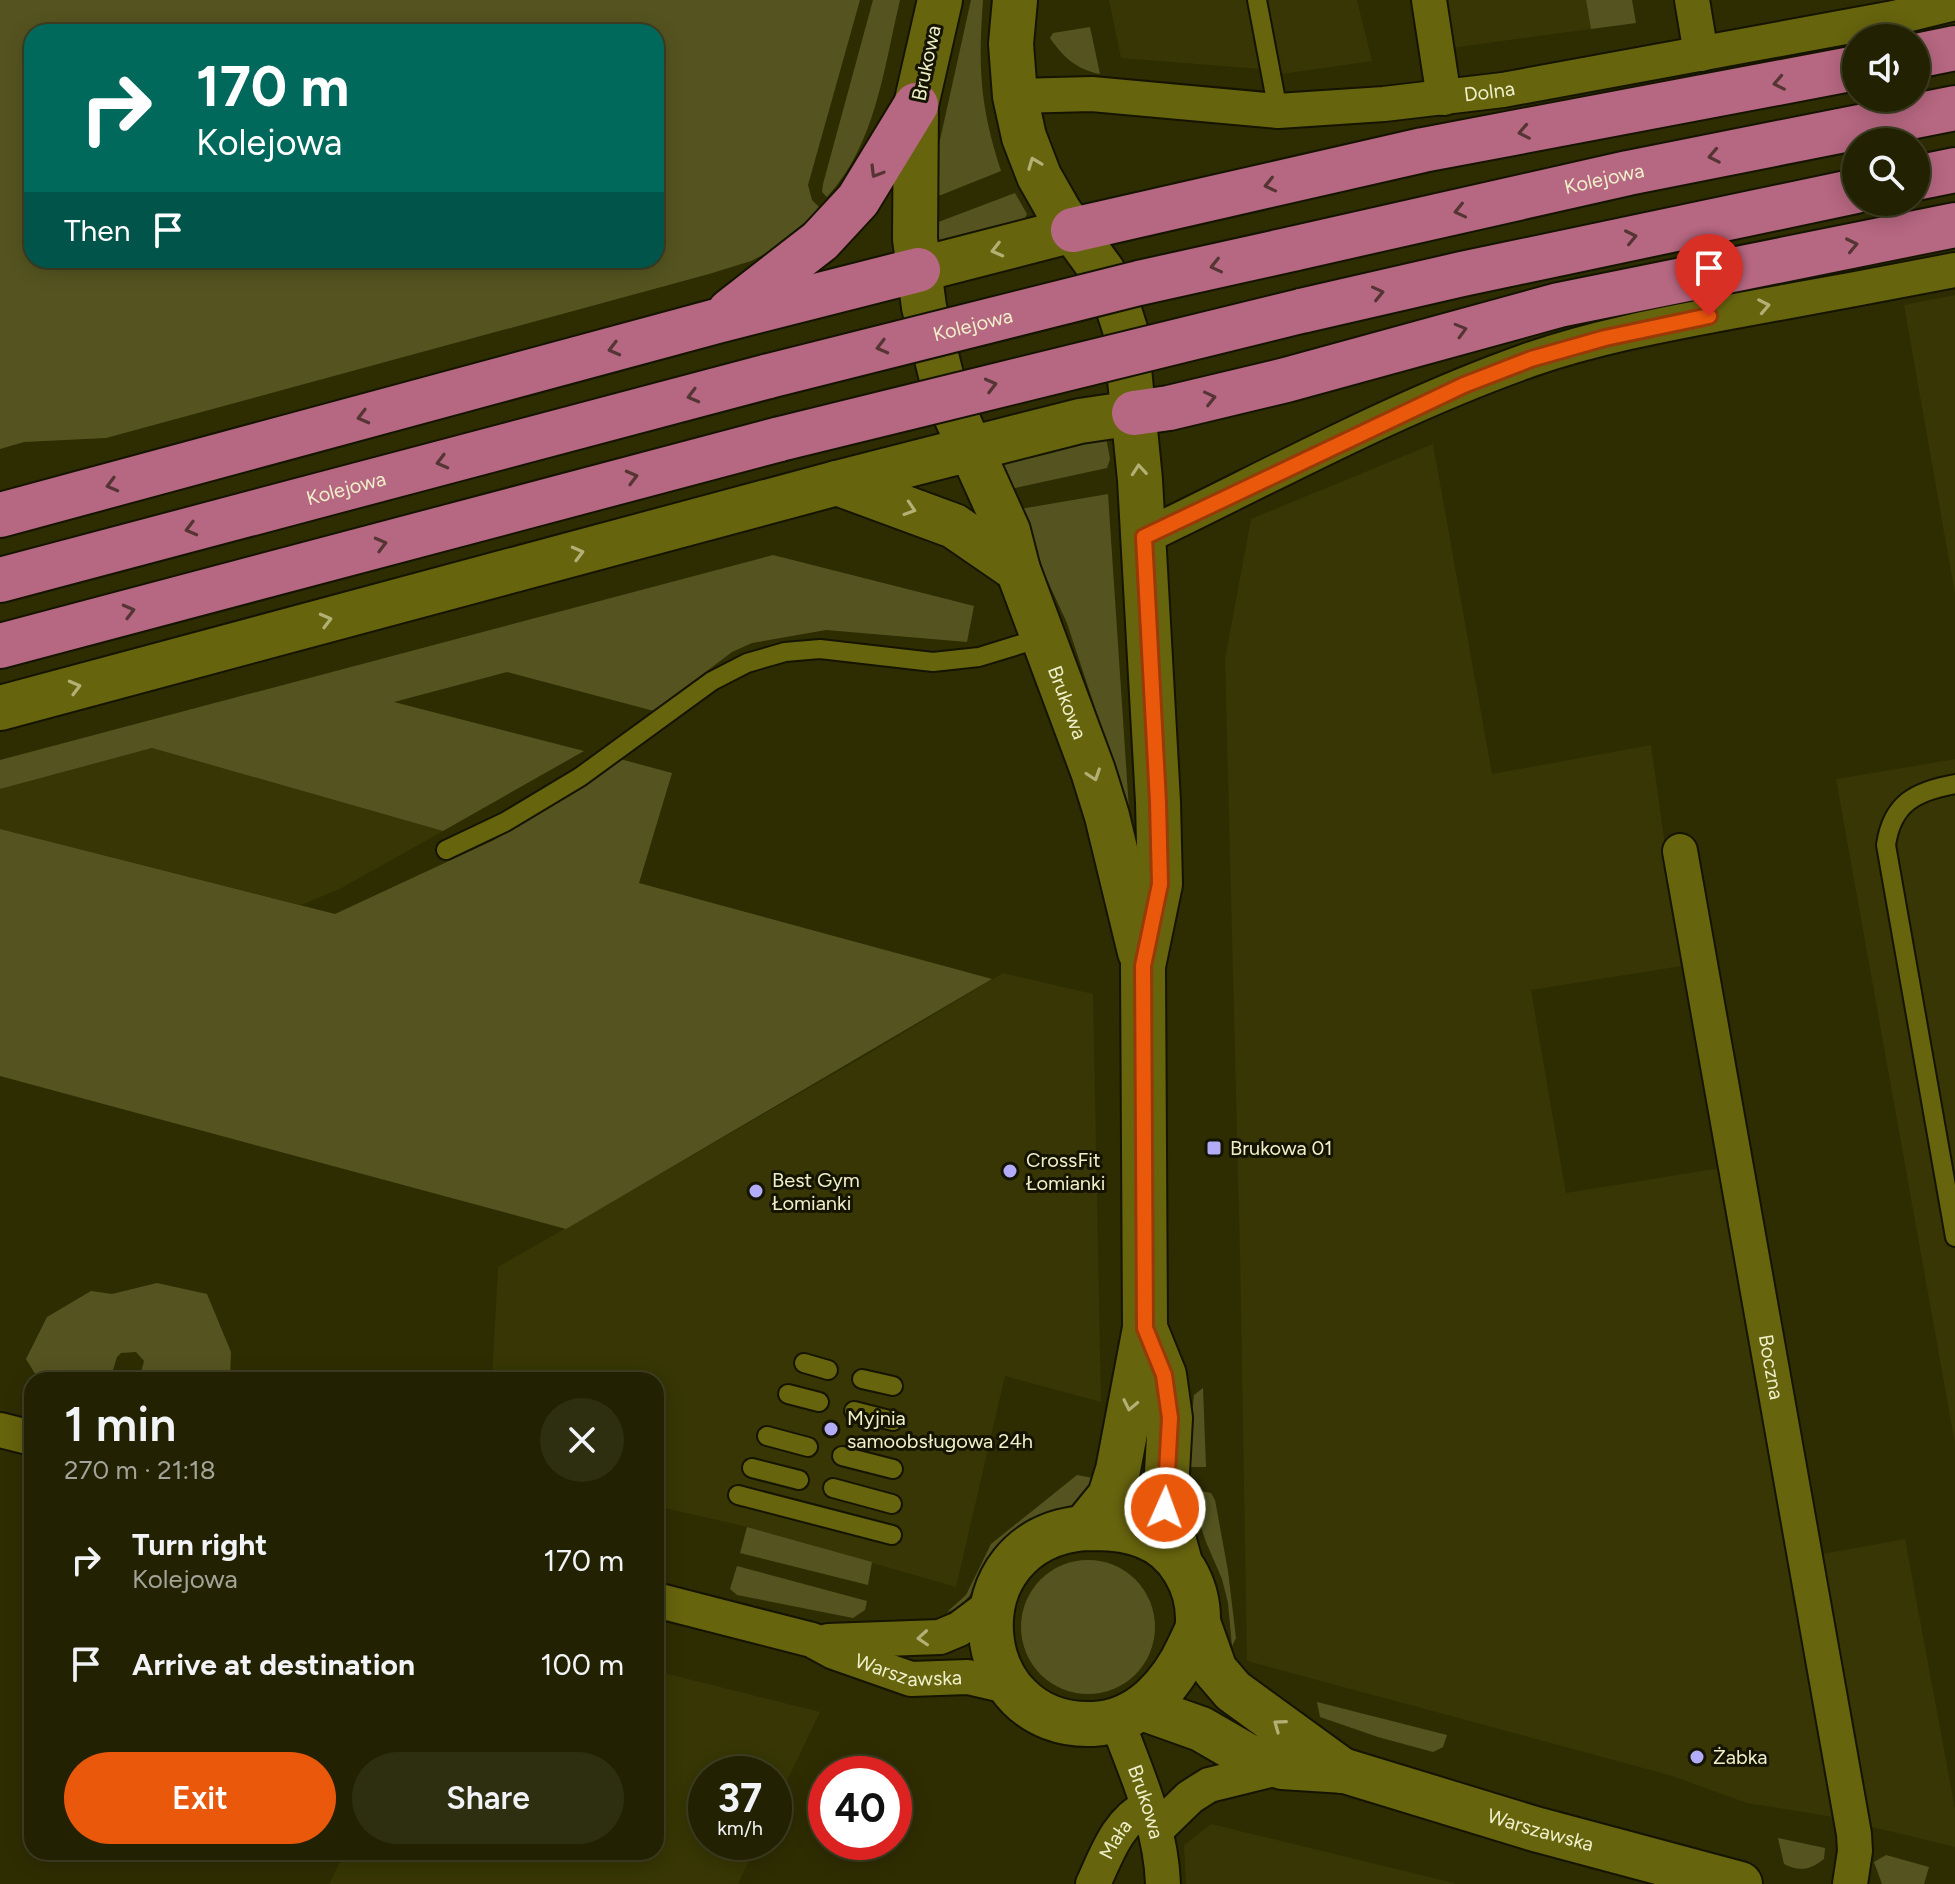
<!DOCTYPE html>
<html lang="en">
<head>
<meta charset="utf-8">
<style>
	body { margin:0; font-family:Figtree,sans-serif; background:#2e2f11; color:#f1f3f6; height:100vh; display:flex; flex-direction:column; font-size:30px; white-space:nowrap }
	* { box-sizing:border-box; margin:0 }
	p { font-size:26px; color:#a2a499 }
	.icon { flex:none; width:44px; height:44px; fill:none; stroke:currentColor; stroke-width:2; stroke-linecap:round; stroke-linejoin:round }
	.map { position:relative; flex:1; overflow:hidden }
	.panel { position:absolute; left:24px; top:1372px; width:640px; height:488px; display:flex; flex-direction:column; background:#222202; border-radius:24px; box-shadow:0 4px 20px #0003,0 0 0 2px #3f3f24 }
	.panel>* { flex:none }
	.banner { position:absolute; left:24px; top:24px; width:640px; height:244px; border-radius:24px; box-shadow:0 4px 20px #0003,0 0 0 2px #3f3f24; background:#00695c; color:#fff; overflow:hidden }
	.buttons { position:absolute; left:1842px; top:24px; display:grid; gap:16px }
	.buttons a { display:grid; place-items:center; width:88px; height:88px; border-radius:50%; background:#222202; box-shadow:0 4px 20px #0003,0 0 0 2px #3f3f24; font-size:40px }
	.speed { position:absolute; left:688px; top:1756px; display:flex; gap:16px; font-size:40px; font-weight:700; text-align:center }
	.speed>* { display:grid; place-content:center; width:104px; height:104px; border-radius:50%; background:#222202; box-shadow:0 4px 20px #0003,0 0 0 2px #3f3f24; line-height:1 }
	.speed small { font-size:20px; font-weight:400 }
	.speed .limit { border:12px solid #d22; background:#fff; color:#111 }
	.pin { position:absolute; display:grid; place-items:center; width:68px; height:68px; color:#fff; margin:-82px -34px; border-radius:50% 50% 50% 0; rotate:-45deg; box-shadow:0 0 8px #0007 }
	.pin .icon { rotate:45deg }
	.me { position:absolute; width:88px; margin:-44px; rotate:2deg; stroke-linejoin:round; filter:drop-shadow(0 0 6px #0008) }
	.turn { display:flex; align-items:center; gap:28px; height:168px; padding:0 40px; font-size:36px }
	.turn .icon { width:104px; height:104px; stroke-width:2.5 }
	.turn b { display:block; font-size:56px; line-height:68px }
	.then { display:flex; align-items:center; height:76px; padding:0 40px; background:#0003; gap:16px; font-size:30px }
	.round { display:grid; place-items:center; flex:none; width:84px; height:84px; border-radius:42px; background:#2e2f11 }
	.overview { display:flex; align-items:center; justify-content:space-between; height:136px; padding:0 40px }
	h1 { font-size:48px; font-weight:600; line-height:60px }
	.button { display:flex; gap:16px; margin-top:auto; padding:16px 40px }
	.button a { flex:1; height:92px; border-radius:48px; background:#ea580c; color:#fff; font-size:32px; font-weight:600; line-height:92px; text-align:center }
	.button a+a { background:#2e2f11; color:#f1f3f6 }
	ul { padding:0; list-style:none }
	li { display:flex; align-items:center; gap:24px; height:104px; padding:0 40px }
	li div { flex:1 }
	li b { display:block; font-size:30px }
	li em { font-style:normal }
	.map>svg:first-child { display:block }
	.built { fill:#373604 }
	.green { fill:#555420; fill-rule:evenodd }
	.lines { fill:none; stroke-linecap:round; stroke-linejoin:round }
	.service-casing { stroke:#151400; stroke-width:22 }
	.minor-casing { stroke:#151400; stroke-width:38 }
	.tertiary-casing { stroke:#151400; stroke-width:48 }
	.trunk-casing { stroke:#151400; stroke-width:48 }
	.service { stroke:#67640e; stroke-width:18 }
	.minor { stroke:#67640e; stroke-width:34 }
	.tertiary { stroke:#67640e; stroke-width:44 }
	.trunk { stroke:#b66781; stroke-width:44 }
	.trunk-bridge-casing { stroke:#151400; stroke-width:48; stroke-linecap:butt }
	.trunk-bridge { stroke:#b66781; stroke-width:44 }
	.oneway { stroke:#553534 }
	.oneway2 { stroke:#b2b075 }
	.route-casing { stroke:#983908; stroke-width:20 }
	.route { stroke:#ea580c; stroke-width:14 }
	.poi-dot { fill:#b3adf9; stroke:#151400; stroke-width:3 }
	.labels { text-anchor:middle; stroke-width:6; stroke-linejoin:round; paint-order:stroke }
	.street-label { font-size:20px; fill:#efefc9; stroke:#151400 }
	.poi-label { font-size:20px; fill:#efefc9; stroke:#151400; text-anchor:start }
</style>
</head>
<body>
<div class="map">
<svg width="1955" height="1884" viewBox="0 0 1955 1884">
	<rect width="100%" height="100%" fill="#2e2d02"/>
	<g class="built">
		<polygon points="1109,0 1246,0 1260,69 1121,58"/>
		<polygon points="1268,0 1357,0 1372,61 1281,74"/>
		<polygon points="1436,0 1586,0 1591,29 1444,49"/>
		<polygon points="1955,295 1955,594 1904,305"/>
		<polygon points="1433,444 1492,774 1651,745 1682,966 1531,990 1560,1159 1566,1193 1720,1168 1833,1817 1747,1803 1669,1775 1247,1661 1240,1252 1225,659 1251,519"/>
		<polygon points="152,748 443,831 340,889 301,905 0,829 0,789"/>
		<polygon points="1955,759 1955,1444 1836,779"/>
		<polygon points="1003,973 1093,994 1101,1402 1005,1376 956,1587 747,1527 656,1506 656,1380 492,1380 498,1267 863,1057"/>
		<polygon points="1905,1539 1955,1809 1955,1847 1864,1825 1817,1555"/>
		<polygon points="656,1671 820,1712 774,1808 774,1774 706,1774 706,1842 758,1842 738,1884 329,1884 345,1852 656,1852"/>
		<polygon points="1211,1824 1454,1883 1454,1884 1186,1884 1184,1845"/>
	</g>
	<g class="green">
		<path d="M0 0H860L808 185 812 200 822 210 788 242 751 261 709 274 106 438 24 442 0 449ZM32 32H656V260H32Z"/>
		<path d="M873 0H900C884 67 876 144 827 197L822 192 823 184Z"/>
		<path d="M971 0H983C978 68 980 106 1001 171L936 197 938 149Z"/>
		<polygon points="1586,0 1632,0 1636,23 1591,29"/>
		<path d="M1090 27 1100 74C1077 70 1063 57 1050 38L1053 33Z"/>
		<polygon points="1015,193 1027,214 1024,220 938,242 934,239 933,224"/>
		<polygon points="1106,437 1110,459 1107,468 1006,490 999,466"/>
		<polygon points="1108,494 1131,840 1100,723 1067,623 1015,510"/>
		<polygon points="773,555 974,606 967,642 826,630 752,643 732,652 654,711 507,672 394,702 584,751 443,831 152,748 0,789 0,760"/>
		<polygon points="620,759 672,773 639,883 992,979 566,1229 0,1076 0,829 335,914 494,840"/>
		<polygon points="157,1283 207,1294 231,1352 230,1380 139,1380 144,1361 136,1352 121,1353 117,1357 110,1380 39,1380 26,1359 47,1317 91,1291 112,1294"/>
		<polygon points="1203,1388 1206,1467 1187,1467 1194,1395"/>
		<path d="M1077 1475 1098 1479C1089 1491 1080 1504 1067 1510 1047 1519 1027 1521 1010 1536 988 1557 975 1605 947 1612L966 1595 991 1544Z"/>
		<polygon points="1191,1489 1211,1493 1215,1500 1228,1571 1236,1638 1232,1646 1228,1603 1222,1579 1206,1542 1189,1491"/>
		<polygon points="747,1527 872,1562 868,1585 740,1553"/>
		<circle cx="1088" cy="1627" r="67"/>
		<polygon points="737,1566 867,1601 865,1610 853,1618 737,1595 730,1589"/>
		<polygon points="1317,1702 1447,1735 1443,1747 1433,1752 1378,1737 1320,1717"/>
		<path d="M1778 1838 1825 1848 1824 1859C1810 1870 1800 1872 1784 1864Z"/>
		<polygon points="1886,1855 1929,1867 1924,1884 1882,1884 1874,1862"/>
	</g>
	<g class="lines">
		<defs>
			<g id="service">
				<polyline points="1257,0 1278,111"/>
				<path d="M1955 784C1916 791 1892 803 1886 845L1955 1237"/>
				<polyline points="446,850 505,822 580,777 712,681 747,663 785,652 820,649 933,662 979,657 1044,637"/>
				<polyline points="804,1363 828,1370"/>
				<polyline points="862,1379 893,1386"/>
				<polyline points="788,1394 819,1402"/>
				<polyline points="854,1411 893,1421"/>
				<polyline points="767,1436 808,1447"/>
				<polyline points="842,1456 893,1469"/>
				<polyline points="752,1468 799,1480"/>
				<polyline points="833,1488 892,1504"/>
				<polyline points="738,1495 892,1535"/>
			</g>
			<g id="minor">
				<polyline points="1429,0 1444,98"/>
				<polyline points="1692,0 1701,54"/>
				<path id="s1" d="M1015 96 1092 94 1278 111 1384 104 1503 90 1894 18 1955 3"/>
				<path d="M1144 537C1271 476 1396 407 1529 360 1595 337 1666 324 1735 311 1808 298 1882 284 1955 270"/>
				<path id="s2" d="M1680 851 1854 1834 1855 1851 1850 1884"/>
				<polyline points="0,1430 32,1438"/>
				<path id="s3" d="M656 1600 812 1640 834 1652 911 1679 968 1677 1011 1687"/>
				<polyline points="828,1641 940,1637 959,1629 991,1605"/>
				<path id="s4" d="M1117 1721C1137 1775 1161 1826 1163 1884"/>
				<polyline points="1157,1829 1190,1797 1209,1785 1282,1767"/>
				<path id="s5" d="M1093 1884C1107 1854 1117 1822 1148 1806"/>
			</g>
			<g id="tertiary">
				<path id="s6" d="M940 0 916 105 915 239 924 307 942 379 955 414 1008 531 1018 570 1093 771 1107 816 1140 952"/>
				<polyline points="1015,0 1011,44 1015,96 1024,137 1039,176 1060,213 1103,272 1114,295 1125,329 1140,480 1158,802 1160,884 1143,966 1145,1328 1118,1470 1110,1496 1084,1528"/>
				<polyline points="918,270 1073,230"/>
				<polyline points="837,483 954,526 1018,570"/>
				<polyline points="0,708 837,483 1080,421 1134,413"/>
				<polyline points="1145,1328 1164,1375 1170,1418 1165,1508 1179,1559"/>
				<path d="M1084 1528C1105 1528 1125 1528 1144 1536 1179 1549 1199 1586 1198 1622 1198 1630 1193 1638 1190 1645 1172 1685 1140 1722 1093 1724 966 1729 951 1540 1084 1528Z"/>
				<polyline points="1199,1625 1215,1670 1233,1691 1343,1771"/>
				<path id="s7" d="M1142 1708 1201 1729 1246 1755 1282 1767 1345 1771 1535 1829 1740 1884"/>
			</g>
			<g id="trunk">
				<polyline points="1916,56 1955,48"/>
				<polyline points="1916,178 1955,170"/>
				<polyline points="1073,230 1423,150 1856,68"/>
				<path id="s8" d="M1292 249 1628 173 1955 108"/>
				<polyline points="730,311 820,241 858,200 916,105"/>
				<polyline points="1301,311 1462,274 1856,191"/>
				<polyline points="1134,413 1169,408 1286,380 1559,305 1955,225"/>
				<polyline points="0,515 717,321 918,270"/>
				<path id="s9" d="M0 580 769 376"/>
				<polyline points="0,646 780,439"/>
			</g>
		</defs>
		<use href="#service" class="service-casing"/>
		<use href="#minor" class="minor-casing"/>
		<use href="#tertiary" class="tertiary-casing"/>
		<use href="#trunk" class="trunk-casing"/>
		<use href="#service" class="service"/>
		<use href="#minor" class="minor"/>
		<use href="#tertiary" class="tertiary"/>
		<use href="#trunk" class="trunk"/>
		<defs>
			<g id="trunk-bridge">
				<path id="s10" d="M769 376 1139 283 1292 249"/>
				<polyline points="780,439 1301,311"/>
			</g>
		</defs>
		<use href="#trunk-bridge" class="trunk-bridge-casing"/>
		<use href="#trunk-bridge" class="trunk-bridge"/>
	</g>
	<defs><path id="oneway-chevron" d="M-2-3.5L2.5 0L-2 3.5" fill="none" stroke-width="1.6" stroke-linecap="round" stroke-linejoin="round" transform="scale(2)"/></defs>
	<g class="oneway">
		<use href="#oneway-chevron" transform="translate(1779 83) rotate(169)"/>
		<use href="#oneway-chevron" transform="translate(1524 132) rotate(169)"/>
		<use href="#oneway-chevron" transform="translate(1714 156) rotate(169)"/>
		<use href="#oneway-chevron" transform="translate(876 172) rotate(121)"/>
		<use href="#oneway-chevron" transform="translate(1270 185) rotate(167)"/>
		<use href="#oneway-chevron" transform="translate(1460 211) rotate(167)"/>
		<use href="#oneway-chevron" transform="translate(1631 237) rotate(-12)"/>
		<use href="#oneway-chevron" transform="translate(1852 245) rotate(-12)"/>
		<use href="#oneway-chevron" transform="translate(1216 266) rotate(167)"/>
		<use href="#oneway-chevron" transform="translate(1378 293) rotate(-13)"/>
		<use href="#oneway-chevron" transform="translate(1461 330) rotate(-16)"/>
		<use href="#oneway-chevron" transform="translate(882 347) rotate(165)"/>
		<use href="#oneway-chevron" transform="translate(614 349) rotate(165)"/>
		<use href="#oneway-chevron" transform="translate(991 385) rotate(-14)"/>
		<use href="#oneway-chevron" transform="translate(693 396) rotate(165)"/>
		<use href="#oneway-chevron" transform="translate(1210 398) rotate(-13)"/>
		<use href="#oneway-chevron" transform="translate(363 417) rotate(165)"/>
		<use href="#oneway-chevron" transform="translate(442 462) rotate(165)"/>
		<use href="#oneway-chevron" transform="translate(632 477) rotate(-15)"/>
		<use href="#oneway-chevron" transform="translate(112 485) rotate(165)"/>
		<use href="#oneway-chevron" transform="translate(191 529) rotate(165)"/>
		<use href="#oneway-chevron" transform="translate(381 544) rotate(-15)"/>
		<use href="#oneway-chevron" transform="translate(129 611) rotate(-15)"/>
	</g>
	<g class="oneway2">
		<use href="#oneway-chevron" transform="translate(1034 163) rotate(-111)"/>
		<use href="#oneway-chevron" transform="translate(997 250) rotate(166)"/>
		<use href="#oneway-chevron" transform="translate(1764 306) rotate(-11)"/>
		<use href="#oneway-chevron" transform="translate(1139 470) rotate(-95)"/>
		<use href="#oneway-chevron" transform="translate(910 509) rotate(18)"/>
		<use href="#oneway-chevron" transform="translate(578 553) rotate(-15)"/>
		<use href="#oneway-chevron" transform="translate(326 620) rotate(-15)"/>
		<use href="#oneway-chevron" transform="translate(75 687) rotate(-15)"/>
		<use href="#oneway-chevron" transform="translate(1094 775) rotate(71)"/>
		<use href="#oneway-chevron" transform="translate(1130 1405) rotate(102)"/>
		<use href="#oneway-chevron" transform="translate(923 1638) rotate(176)"/>
		<use href="#oneway-chevron" transform="translate(1279 1725) rotate(-144)"/>
	</g>
	<g class="lines">
		<defs>
			<polyline id="route" points="1165,1508 1170,1418 1164,1375 1145,1328 1143,966 1160,884 1158,802 1144,537 1464,385 1531,359 1605,338 1709,316"/>
		</defs>
		<use href="#route" class="route-casing"/>
		<use href="#route" class="route"/>
	</g>
	<g class="poi-dot">
		<rect x="1206" y="1140" width="16" height="16" rx="4"/>
		<circle cx="1010" cy="1171" r="8"/>
		<circle cx="756" cy="1191" r="8"/>
		<circle cx="831" cy="1429" r="8"/>
		<circle cx="1697" cy="1757" r="8"/>
	</g>
	<g class="labels">
		<g class="street-label">
			<text transform="translate(926 63) rotate(-78)" y="7">Brukowa</text>
			<text dy="7" stroke="none"><textPath href="#s1" startOffset="476">Dolna</textPath></text>
			<text dy="7" stroke="none"><textPath href="#s8" startOffset="320">Kolejowa</textPath></text>
			<text dy="7" stroke="none"><textPath href="#s10" startOffset="210">Kolejowa</textPath></text>
			<text dy="7" stroke="none"><textPath href="#s9" startOffset="358">Kolejowa</textPath></text>
			<text dy="7" stroke="none"><textPath href="#s6" startOffset="732">Brukowa</textPath></text>
			<text dy="7" stroke="none"><textPath href="#s2" startOffset="524">Boczna</textPath></text>
			<text dy="7" stroke="none"><textPath href="#s3" startOffset="264">Warszawska</textPath></text>
			<text dy="7" stroke="none"><textPath href="#s4" startOffset="86">Brukowa</textPath></text>
			<text dy="7" stroke="none"><textPath href="#s7" startOffset="420">Warszawska</textPath></text>
			<text dy="7" stroke="none"><textPath href="#s5" startOffset="50">Mała</textPath></text>
		</g>
		<g class="poi-label">
			<text x="1230" y="1155">Brukowa 01</text>
			<text x="1026" y="1167">CrossFit<tspan x="1026" dy="23">Łomianki</tspan></text>
			<text x="772" y="1187">Best Gym<tspan x="772" dy="23">Łomianki</tspan></text>
			<text x="847" y="1425">Myjnia<tspan x="847" dy="23">samoobsługowa 24h</tspan></text>
			<text x="1713" y="1764">Żabka</text>
		</g>
	</g>
</svg>
<div class="buttons">
<a><svg class="icon" aria-label="sound" viewBox="0 0 24 24"><path d="M4 9h4l5-4v14l-5-4H4zM17 9q2 3 0 6"/></svg></a>
<a><svg class="icon" aria-label="search" viewBox="0 0 24 24"><circle cx="10" cy="10" r="6"/><path d="M15 15l6 6"/></svg></a>
</div>
<div class="speed"><div>37<small>km/h</small></div><div class="limit">40</div></div>
<div class="pin" style="left:1709px;top:316px;background:#d93025"><svg class="icon" aria-label="arrive" viewBox="0 0 24 24"><path d="M6 21V4h12l-3 4 3 4H6"/></svg></div>
<svg class="me" style="left:1165px;top:1508px" viewBox="-20 -20 40 40"><circle r="17" fill="#ea580c" stroke="#fff" stroke-width="3"/><path d="M0-11L8 9 0 5-8 9z" fill="#fff"/></svg>
<div class="banner">
<div class="turn"><svg class="icon" aria-label="right" viewBox="0 0 24 24"><path d="M7 20v-9h11M14 6l5 5-5 5"/></svg><div><b>170 m</b>Kolejowa</div></div>
<div class="then">Then<svg class="icon" aria-label="arrive" viewBox="0 0 24 24"><path d="M6 21V4h12l-3 4 3 4H6"/></svg></div>
</div>
<section class="panel">
<div class="overview"><div><h1>1 min</h1><p>270 m · 21:18</p></div><a class="round"><svg class="icon" aria-label="close" viewBox="0 0 24 24"><path d="M6 6l12 12M18 6L6 18"/></svg></a></div>
<ul>
<li><svg class="icon" aria-label="right" viewBox="0 0 24 24"><path d="M7 20v-9h11M14 6l5 5-5 5"/></svg><div><b>Turn right</b><p>Kolejowa</p></div><em>170 m</em></li>
<li><svg class="icon" aria-label="arrive" viewBox="0 0 24 24"><path d="M6 21V4h12l-3 4 3 4H6"/></svg><div><b>Arrive at destination</b></div><em>100 m</em></li>
</ul>
<div class="button"><a>Exit</a><a>Share</a></div>
</section>
</div>
</body>
</html>
